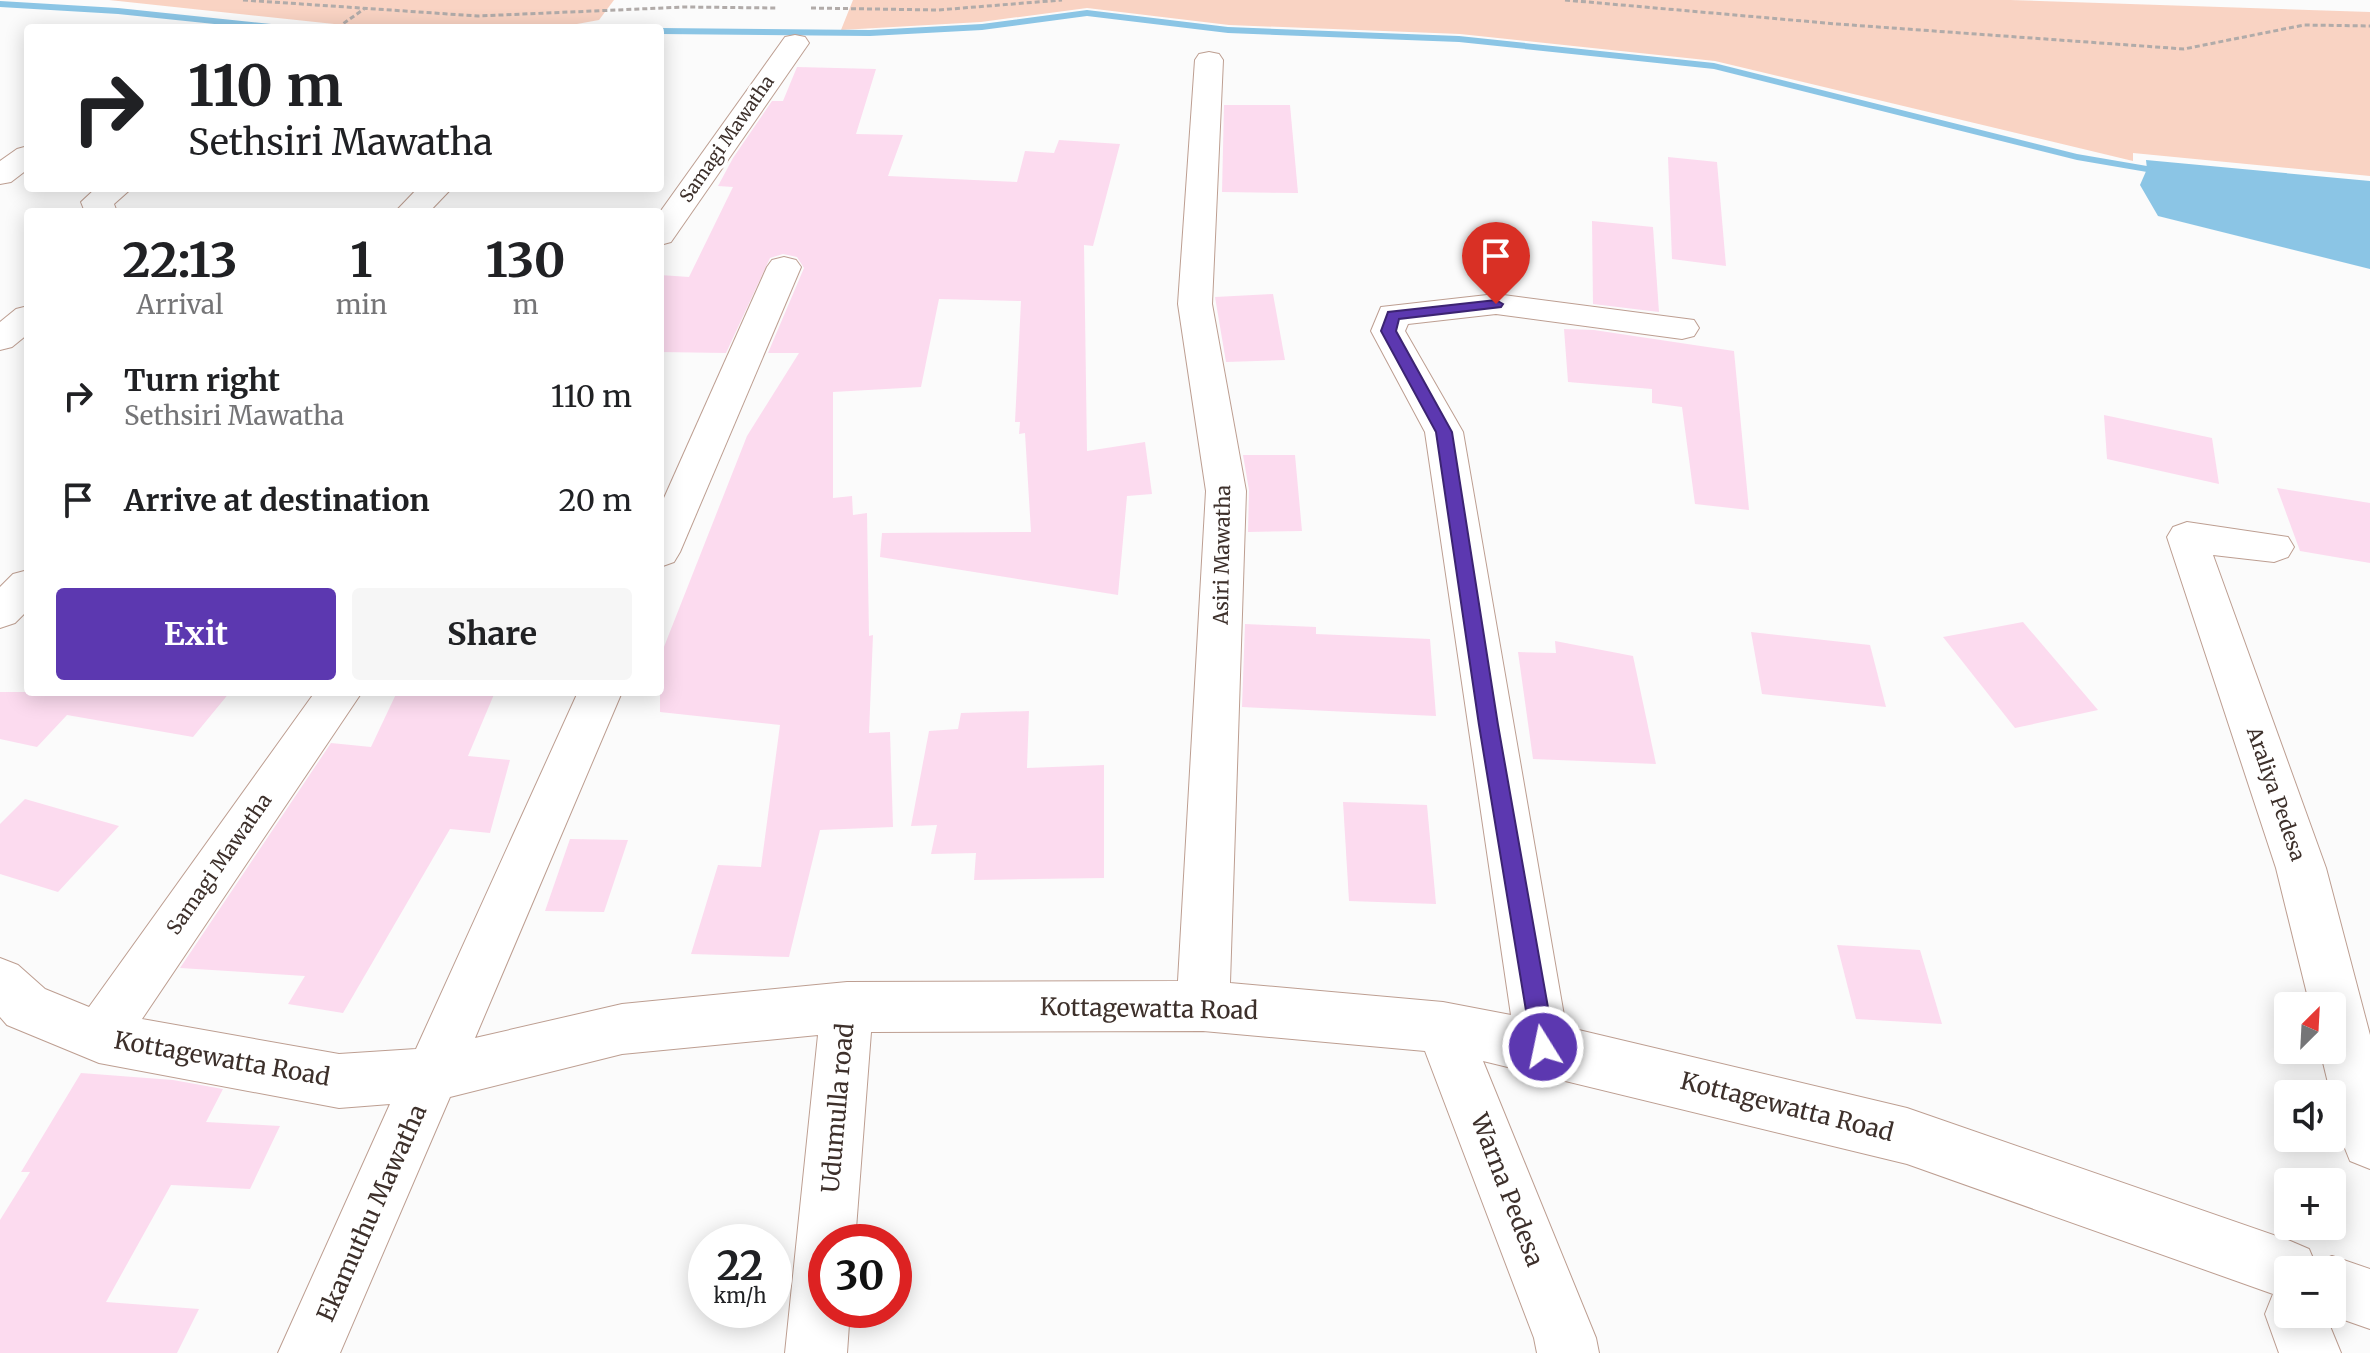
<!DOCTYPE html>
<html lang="en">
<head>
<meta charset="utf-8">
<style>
	body { margin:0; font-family:Merriweather,serif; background:#f6f6f6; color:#202124; height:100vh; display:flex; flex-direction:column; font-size:30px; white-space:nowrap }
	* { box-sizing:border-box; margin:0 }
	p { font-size:26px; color:#757577 }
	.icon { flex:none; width:44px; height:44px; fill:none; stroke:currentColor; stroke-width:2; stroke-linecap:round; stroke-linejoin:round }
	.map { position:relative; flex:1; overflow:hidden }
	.details { position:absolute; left:24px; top:208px; width:640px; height:488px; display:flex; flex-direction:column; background:#fff; border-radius:8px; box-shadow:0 4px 20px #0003 }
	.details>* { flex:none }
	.banner { position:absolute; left:24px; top:24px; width:640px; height:168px; border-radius:8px; box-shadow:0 4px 20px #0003; background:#fff; color:#202124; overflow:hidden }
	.needle { width:52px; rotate:24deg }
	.fabs { position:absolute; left:2274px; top:992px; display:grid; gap:16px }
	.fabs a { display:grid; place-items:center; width:72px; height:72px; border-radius:8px; background:#fff; box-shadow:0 4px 20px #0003; font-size:40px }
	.speed { position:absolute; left:688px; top:1224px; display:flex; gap:16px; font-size:40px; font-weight:700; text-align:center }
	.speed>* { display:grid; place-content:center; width:104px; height:104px; border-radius:50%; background:#fff; box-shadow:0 4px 20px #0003; line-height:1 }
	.speed small { font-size:20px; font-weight:400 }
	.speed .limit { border:12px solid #d22; background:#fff; color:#111 }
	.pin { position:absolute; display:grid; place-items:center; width:68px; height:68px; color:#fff; margin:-82px -34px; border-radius:50% 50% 50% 0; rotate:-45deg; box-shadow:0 0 8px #0007 }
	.pin .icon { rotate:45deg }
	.me { position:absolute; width:88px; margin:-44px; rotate:350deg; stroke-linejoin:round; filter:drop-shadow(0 0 6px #0008) }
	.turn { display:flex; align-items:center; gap:28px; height:168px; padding:0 32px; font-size:36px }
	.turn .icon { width:104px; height:104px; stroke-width:2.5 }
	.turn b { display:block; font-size:56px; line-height:68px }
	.eta { display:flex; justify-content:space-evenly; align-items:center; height:136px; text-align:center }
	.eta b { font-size:48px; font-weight:700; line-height:56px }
	.primary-button { display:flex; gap:16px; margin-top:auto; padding:16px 32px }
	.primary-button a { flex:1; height:92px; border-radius:8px; background:#5c38b0; color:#fff; font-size:32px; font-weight:700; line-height:92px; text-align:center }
	.primary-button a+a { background:#f6f6f6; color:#202124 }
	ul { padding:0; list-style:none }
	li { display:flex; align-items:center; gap:24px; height:104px; padding:0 32px }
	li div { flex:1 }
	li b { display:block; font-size:30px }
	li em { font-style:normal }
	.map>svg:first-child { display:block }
	.green { fill:#f9d3c3 }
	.water { fill:#8bc5e5 }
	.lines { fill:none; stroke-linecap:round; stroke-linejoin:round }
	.stream { fill:#8bc5e5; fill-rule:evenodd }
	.building { fill:#fcdbef }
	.minor-casing { stroke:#bd9e91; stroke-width:2 }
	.path { stroke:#b1aba9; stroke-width:3; stroke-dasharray:5 3; stroke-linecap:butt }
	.minor { fill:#fff; fill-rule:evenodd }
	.route { fill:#5c38b0; stroke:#3c2472; stroke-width:2 }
	.labels { text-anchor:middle; stroke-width:7; stroke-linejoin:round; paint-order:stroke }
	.far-street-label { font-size:18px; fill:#3d302b; stroke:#fff }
	.street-label { font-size:20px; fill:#3d302b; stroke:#fff }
	.near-street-label { font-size:24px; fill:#3d302b; stroke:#fff }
</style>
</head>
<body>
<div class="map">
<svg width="2370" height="1353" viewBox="0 0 2370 1353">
	<rect width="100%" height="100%" fill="#fbfbfb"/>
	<g class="green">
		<polygon points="109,0 614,0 599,20 555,28 372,28"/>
		<polygon points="853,0 2010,0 2370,12 2370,176 2133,153 2133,161 1715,61 1460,34 1229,25 1087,8 981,22 841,30"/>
	</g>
	<polygon class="water" points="2146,160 2370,181 2370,269 2158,216 2140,185 2147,169"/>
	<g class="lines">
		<g class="stream">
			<polygon points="0,1 118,8 281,25 286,28 253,28 118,14 0,7"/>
			<polygon points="1087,10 1228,27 1459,36 1714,63 2077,154 2147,166 2153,169 2147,172 2077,160 1714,69 1459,42 1228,33 1087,16 982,30 870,36 660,34 660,28 870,30 982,24"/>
		</g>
	</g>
	<g class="building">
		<polygon points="797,67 876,69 856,134 903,135 888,176 1017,182 1025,151 1054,153 1059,140 1120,144 1093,246 1084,245 1087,451 1145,442 1152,494 1127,496 1118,595 880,557 882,533 1031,532 1025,433 1019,434 1020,422 1015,422 1021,301 939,299 921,387 833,392 833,498 852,496 853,515 867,513 869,636 873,635 869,733 890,732 893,827 820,830 789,957 691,954 718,865 761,867 780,725 660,712 660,657 747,436 799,353 768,353 804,268 797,257 783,254 770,258 726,353 660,352 660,275 689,277 733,187 718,186 733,158 772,101 783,101"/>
		<polygon points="1224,105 1290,105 1298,193 1222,192"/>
		<polygon points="1668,157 1717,162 1726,266 1672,259"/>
		<polygon points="1592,221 1653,227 1659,312 1593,304"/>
		<polygon points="1273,294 1285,360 1226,362 1215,297"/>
		<polygon points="1564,329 1594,330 1734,351 1749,510 1695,504 1682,407 1652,403 1652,389 1568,382"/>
		<polygon points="2104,415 2212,438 2219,484 2107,459"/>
		<polygon points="1243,455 1295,455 1302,531 1248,532 1249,490"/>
		<polygon points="2277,488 2370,503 2370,563 2300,551"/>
		<polygon points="2023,622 2098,710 2015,728 1943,637"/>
		<polygon points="1245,624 1316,627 1316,634 1430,639 1436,716 1242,707"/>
		<polygon points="1751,632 1870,645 1886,707 1762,694"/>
		<polygon points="1555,641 1633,656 1656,764 1533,759 1518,652 1556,653"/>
		<polygon points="0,692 230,692 193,737 67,715 37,747 0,739"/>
		<polygon points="397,692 495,692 468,756 510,760 490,833 450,829 343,1013 288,1004 305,976 180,968 331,743 371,747"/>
		<polygon points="1029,711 1027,768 1104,765 1104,878 974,880 976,853 931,854 937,825 911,826 929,731 958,729 961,713"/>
		<polygon points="25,799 119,826 58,892 0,874 0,824"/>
		<polygon points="1343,802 1427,805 1436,904 1349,901"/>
		<polygon points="570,839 628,840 604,912 545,911"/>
		<polygon points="1837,945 1920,950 1942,1024 1856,1019"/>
		<polygon points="81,1073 173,1080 223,1089 206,1122 280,1126 250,1189 171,1185 106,1302 199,1309 177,1353 0,1353 0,1220 30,1172 21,1172"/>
	</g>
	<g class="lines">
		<defs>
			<g id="minor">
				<polygon points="795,35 805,37 809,43 671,242 660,245 660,212 785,37"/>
				<polygon points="1209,52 1219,54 1223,60 1212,304 1246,491 1230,983 1443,1002 1511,1015 1425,432 1371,331 1381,307 1496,294 1694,320 1699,328 1694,336 1682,339 1496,314 1408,324 1405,331 1463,432 1566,1027 1907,1108 2288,1240 2309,1249 2315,1263 2332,1256 2370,1269 2370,1329 2327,1314 2332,1314 2332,1270 2288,1270 2288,1314 2325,1314 2341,1353 2279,1353 2265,1314 2273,1294 1907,1164 1483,1061 1596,1338 1599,1353 1537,1353 1534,1338 1425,1051 1203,1031 871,1032 855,1242 826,1242 826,1310 850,1310 847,1353 785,1353 818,1035 622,1054 450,1097 340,1353 278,1353 390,1104 339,1108 99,1063 7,1025 0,1017 0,958 18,965 45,989 89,1007 315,692 362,692 142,1019 339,1054 416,1049 578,692 622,692 475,1038 622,1004 847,982 1178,981 1206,491 1178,304 1195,60 1199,54"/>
				<polygon points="28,146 28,169 11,182 0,184 0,161 17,149"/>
				<polygon points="96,188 132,188 114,204 117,212 85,212 81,202"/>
				<polygon points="418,188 452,188 429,212 395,212"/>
				<polygon points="784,257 796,260 801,267 680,552 674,562 660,567 660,507 767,267 772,260"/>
				<polygon points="28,306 28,334 12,347 0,350 0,322 16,309"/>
				<polygon points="2187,522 2288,537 2294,547 2288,557 2274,562 2213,555 2326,868 2370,1035 2370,1169 2350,1161 2342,1141 2320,1050 2332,1050 2332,1006 2310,1006 2276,868 2167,537 2173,527"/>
				<polygon points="28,570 28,610 15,623 0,628 0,587 13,574"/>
			</g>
		</defs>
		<use href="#minor" class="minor-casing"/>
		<g class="path">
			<polyline points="243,0 478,16 685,7 777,8"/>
			<polyline points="1565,0 1837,24 2184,49 2304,25 2370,26"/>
			<polyline points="811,8 938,10 1062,0"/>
			<polyline points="337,28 364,9"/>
		</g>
		<use href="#minor" class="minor"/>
	</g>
	<polygon class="route" points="1496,300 1503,304 1501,307 1399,319 1396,331 1452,432 1498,725 1555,1047 1551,1054 1543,1057 1536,1054 1532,1047 1479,725 1436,432 1381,331 1388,312"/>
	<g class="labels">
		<g class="far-street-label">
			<text transform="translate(727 139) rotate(-55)" y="6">Samagi Mawatha</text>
		</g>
		<g class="street-label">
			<text transform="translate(1222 555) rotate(-89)" y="7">Asiri Mawatha</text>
			<text transform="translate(2276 794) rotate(71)" y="7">Araliya Pedesa</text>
			<text transform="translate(219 864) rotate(-55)" y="7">Samagi Mawatha</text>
		</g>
		<g class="near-street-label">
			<text transform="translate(1149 1009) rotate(1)" y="8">Kottagewatta Road</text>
			<text transform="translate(222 1059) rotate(10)" y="8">Kottagewatta Road</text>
			<text transform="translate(1787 1107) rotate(14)" y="8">Kottagewatta Road</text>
			<text transform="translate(838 1108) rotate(-85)" y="8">Udumulla road</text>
			<text transform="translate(1507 1190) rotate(69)" y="8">Warna Pedesa</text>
			<text transform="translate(372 1213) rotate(-66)" y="8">Ekamuthu Mawatha</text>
		</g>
	</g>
</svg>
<div class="fabs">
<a><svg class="needle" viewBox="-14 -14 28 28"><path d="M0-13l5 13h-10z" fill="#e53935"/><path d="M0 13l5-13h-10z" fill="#757577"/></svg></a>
<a><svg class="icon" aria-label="sound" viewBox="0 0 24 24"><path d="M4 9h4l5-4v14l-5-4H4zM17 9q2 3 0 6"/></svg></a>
<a>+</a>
<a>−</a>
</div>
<div class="speed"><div>22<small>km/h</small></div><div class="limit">30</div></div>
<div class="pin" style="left:1496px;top:304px;background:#d93025"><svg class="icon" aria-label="arrive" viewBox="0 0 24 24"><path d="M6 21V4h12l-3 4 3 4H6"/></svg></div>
<svg class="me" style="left:1543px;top:1047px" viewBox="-20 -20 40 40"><circle r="17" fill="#5c38b0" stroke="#fff" stroke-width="3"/><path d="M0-11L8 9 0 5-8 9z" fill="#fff"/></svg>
<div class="banner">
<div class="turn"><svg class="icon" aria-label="right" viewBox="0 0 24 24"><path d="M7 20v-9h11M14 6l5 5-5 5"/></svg><div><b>110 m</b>Sethsiri Mawatha</div></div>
</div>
<section class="details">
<div class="eta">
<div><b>22:13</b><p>Arrival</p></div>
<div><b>1</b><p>min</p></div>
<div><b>130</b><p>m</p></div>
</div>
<ul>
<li><svg class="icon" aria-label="right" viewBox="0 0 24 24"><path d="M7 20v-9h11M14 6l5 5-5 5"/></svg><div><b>Turn right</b><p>Sethsiri Mawatha</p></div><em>110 m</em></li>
<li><svg class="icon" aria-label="arrive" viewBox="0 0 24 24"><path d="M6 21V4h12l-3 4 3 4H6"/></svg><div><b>Arrive at destination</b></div><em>20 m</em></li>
</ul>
<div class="primary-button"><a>Exit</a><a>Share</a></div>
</section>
</div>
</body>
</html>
